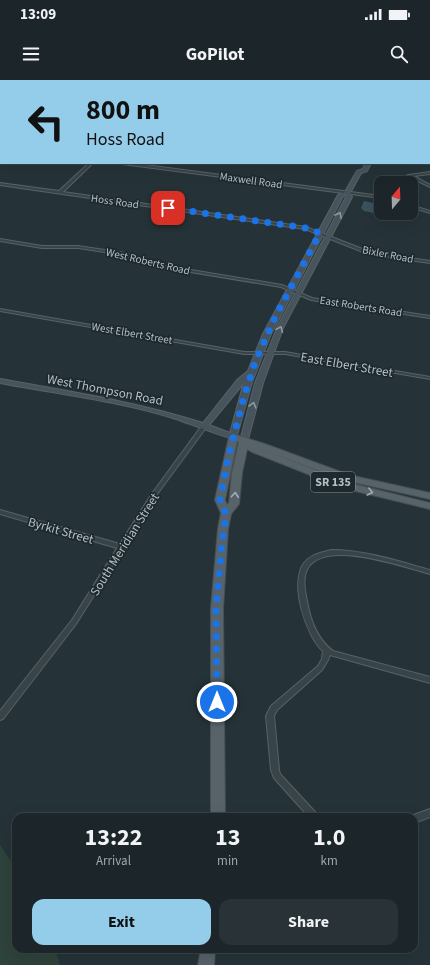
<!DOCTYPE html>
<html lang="en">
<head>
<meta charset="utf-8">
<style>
	body { margin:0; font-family:"Source Sans 3",sans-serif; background:#293236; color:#f1f3f6; height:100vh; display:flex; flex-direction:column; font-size:15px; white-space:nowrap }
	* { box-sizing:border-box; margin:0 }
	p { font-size:13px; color:#a0a5a8 }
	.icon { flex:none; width:22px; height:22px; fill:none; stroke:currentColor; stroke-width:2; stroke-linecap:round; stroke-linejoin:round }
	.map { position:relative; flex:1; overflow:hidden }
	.details { position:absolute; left:12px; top:733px; width:406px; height:140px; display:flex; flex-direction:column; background:#1c262a; border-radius:12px; box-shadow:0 4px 16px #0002,0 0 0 1px #3a4347 }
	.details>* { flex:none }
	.top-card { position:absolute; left:0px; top:0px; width:430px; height:84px; box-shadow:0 4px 16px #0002,0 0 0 1px #3a4347; background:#94cdea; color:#111; overflow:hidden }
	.needle { width:26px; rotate:19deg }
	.fabs { position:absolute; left:374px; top:96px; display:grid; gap:8px }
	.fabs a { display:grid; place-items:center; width:44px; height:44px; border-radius:8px; background:#1c262a; box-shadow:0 4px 16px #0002,0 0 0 1px #3a4347; font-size:20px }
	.pin { position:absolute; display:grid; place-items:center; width:34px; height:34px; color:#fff; margin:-17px; border-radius:8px; box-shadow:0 2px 6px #0006 }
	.me { position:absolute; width:44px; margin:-22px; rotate:0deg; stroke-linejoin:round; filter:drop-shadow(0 0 3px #0008) }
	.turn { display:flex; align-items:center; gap:14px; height:84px; padding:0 20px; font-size:18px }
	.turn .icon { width:52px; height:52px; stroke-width:2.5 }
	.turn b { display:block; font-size:28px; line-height:34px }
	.eta { display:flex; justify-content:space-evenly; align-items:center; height:68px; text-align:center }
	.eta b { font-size:24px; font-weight:700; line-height:28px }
	.cta { display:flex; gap:8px; margin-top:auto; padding:8px 20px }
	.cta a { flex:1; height:46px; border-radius:12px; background:#94cdea; color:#111; font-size:16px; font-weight:700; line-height:46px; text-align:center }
	.cta a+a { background:#293236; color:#f1f3f6 }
	.status { display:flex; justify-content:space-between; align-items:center; height:28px; padding:0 20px; background:#1c262a; direction:ltr }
	.status svg { height:11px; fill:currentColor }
	header { display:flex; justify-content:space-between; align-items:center; height:52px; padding:0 20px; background:#1c262a; font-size:18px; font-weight:700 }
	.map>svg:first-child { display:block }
	.green { fill:#2e433c }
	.water { fill:#3b535d }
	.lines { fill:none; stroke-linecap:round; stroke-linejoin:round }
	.street-casing { stroke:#576267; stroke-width:2 }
	.secondary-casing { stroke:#576267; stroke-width:2 }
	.primary-casing { stroke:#455055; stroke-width:2 }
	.highway-casing { stroke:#444f54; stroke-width:2 }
	.street { fill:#394449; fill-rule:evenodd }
	.secondary { fill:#47545c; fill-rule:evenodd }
	.primary { fill:#576369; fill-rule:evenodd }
	.highway { fill:#6e5f57; fill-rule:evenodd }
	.oneway { stroke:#8e9aa0 }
	.oneway2 { stroke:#a1adb3 }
	.route { stroke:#1a73e8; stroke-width:7; stroke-dasharray:0 12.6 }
	.labels { text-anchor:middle; stroke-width:3.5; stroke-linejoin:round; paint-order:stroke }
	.far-street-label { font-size:11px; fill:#b4bfc5; stroke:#1e292e }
	.shield { fill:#1e292e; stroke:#879298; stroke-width:1 }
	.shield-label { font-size:12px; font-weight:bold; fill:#b4bfc5 }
	.street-label { font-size:13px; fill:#b4bfc5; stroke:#1e292e }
</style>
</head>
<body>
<div class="status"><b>13:09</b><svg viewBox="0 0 49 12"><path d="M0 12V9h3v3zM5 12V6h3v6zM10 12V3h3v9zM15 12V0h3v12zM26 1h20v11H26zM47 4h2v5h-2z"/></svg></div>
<header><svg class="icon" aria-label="menu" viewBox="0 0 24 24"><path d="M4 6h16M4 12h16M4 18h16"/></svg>GoPilot<svg class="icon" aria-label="search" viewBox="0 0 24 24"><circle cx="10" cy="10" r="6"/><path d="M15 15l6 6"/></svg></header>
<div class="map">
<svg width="430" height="885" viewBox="0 0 430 885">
	<rect width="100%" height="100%" fill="#253338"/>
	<polygon class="green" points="0,765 16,789 16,869 55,869 60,885 0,885"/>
	<polygon class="water" points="364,121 373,123 374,126 381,129 381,133 390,133 394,137 364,131 361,128"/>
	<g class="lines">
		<defs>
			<g id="street">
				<rect x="429" y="9" width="1" height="2"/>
				<rect x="0" y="31" width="1" height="2"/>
				<rect x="0" y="66" width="1" height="2"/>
				<polygon points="89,83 93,83 63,112 306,147 370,172 430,181 430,183 368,174 305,149 0,105 0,103 59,111"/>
				<polygon points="120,83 130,83 381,116 381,118 122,84"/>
				<polygon points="430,92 430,94 414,96 430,105 430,107 410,97 398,103 393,103 408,95"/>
				<polygon points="411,125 430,131 430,133 411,127"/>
				<polygon points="0,159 42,166 78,166 125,173 155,184 282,205 312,218 430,236 430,238 311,220 281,207 154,186 124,175 78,168 42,168 0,161"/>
				<polygon points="0,229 244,272 285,272 430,297 430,299 285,274 244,274 0,231"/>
				<polygon points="205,343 208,345 155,417 125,465 126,467 125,469 123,469 76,544 3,639 0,640 0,631 72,540 117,468 0,434 0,430 120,464 151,415 203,344"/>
				<path d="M331 470C365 470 397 481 430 490V494C404 487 326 459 308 488 302 497 305 511 307 521 310 539 317 559 333 571L430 597V603L330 575 328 580 322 590 277 630 274 636 279 690 280 694 317 734 318 737H309L274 698 271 690 266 636 271 626 318 586 322 579 323 571C306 556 289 503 304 483 311 474 321 473 331 470Z"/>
				<polygon points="430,729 430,737 414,743 414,737 411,736"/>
			</g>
			<g id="secondary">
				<rect x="404" y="0" width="4" height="1"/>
				<path d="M365 83H371L367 91 361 93 350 113 352 117 283 248 263 303 247 363 244 364 240 361 255 303 277 248 346 117 345 115 343 116 271 254 252 302 236 359C231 360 185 342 176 339 119 321 58 314 0 303V299C68 311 136 322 203 343L237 300 248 291 263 254 338 115 345 112 357 91 363 89ZM244 302 230 353 209 345 243 304Z"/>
			</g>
			<g id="primary">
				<path d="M233 354 265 364 349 395 430 413V419L344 400 258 368 349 403 430 423V429L343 408 252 372 247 369 242 393 239 424 231 434 228 449 223 528 225 737H211V528L218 449 221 433 215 420 229 357ZM237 361 239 362 232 393 229 423 227 425 225 420Z"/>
				<polygon points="201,869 215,869 214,885 198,885"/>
			</g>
			<g id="highway">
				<polygon points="108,0 134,0 135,1 109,1"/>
				<rect x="0" y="2" width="1" height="4"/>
				<rect x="429" y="52" width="1" height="5"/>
				<rect x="429" y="65" width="1" height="4"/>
			</g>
		</defs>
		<use href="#street" class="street-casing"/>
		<use href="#secondary" class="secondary-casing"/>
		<use href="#primary" class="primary-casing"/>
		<use href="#highway" class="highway-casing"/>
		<use href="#street" class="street"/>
		<use href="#secondary" class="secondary"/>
		<use href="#primary" class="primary"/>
		<use href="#highway" class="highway"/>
	</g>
	<defs><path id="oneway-chevron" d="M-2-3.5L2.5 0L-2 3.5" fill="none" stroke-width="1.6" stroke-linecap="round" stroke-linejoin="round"/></defs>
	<g class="oneway">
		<use href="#oneway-chevron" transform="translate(339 135) rotate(-61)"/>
		<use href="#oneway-chevron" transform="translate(280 249) rotate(-66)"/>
		<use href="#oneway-chevron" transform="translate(253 325) rotate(-74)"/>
	</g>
	<g class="oneway2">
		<use href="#oneway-chevron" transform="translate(370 412) rotate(14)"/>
		<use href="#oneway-chevron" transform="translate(235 415) rotate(-85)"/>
	</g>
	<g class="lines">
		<polyline class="route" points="168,128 306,148 320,153 275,237 255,282 243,320 228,378 220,420 226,434 222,464 216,528 217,622"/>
	</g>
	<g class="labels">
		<g class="far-street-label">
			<text transform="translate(251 100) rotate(8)" y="4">Maxwell Road</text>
			<text transform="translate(115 121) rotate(8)" y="4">Hoss Road</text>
			<text transform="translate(388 174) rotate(11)" y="4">Bixler Road</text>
			<text transform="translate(148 181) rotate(13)" y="4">West Roberts Road</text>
			<text transform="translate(361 226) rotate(9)" y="4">East Roberts Road</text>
			<text transform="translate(132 253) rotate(10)" y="4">West Elbert Street</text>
		</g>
		<rect class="shield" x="311" y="392" width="44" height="20" rx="3"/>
		<g class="shield-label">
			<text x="333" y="406">SR 135</text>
		</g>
		<g class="street-label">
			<text transform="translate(347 284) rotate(10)" y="5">East Elbert Street</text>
			<text transform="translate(105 309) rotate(11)" y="5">West Thompson Road</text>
			<text transform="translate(61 450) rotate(16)" y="5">Byrkit Street</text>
			<text transform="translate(124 464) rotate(-58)" y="5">South Meridian Street</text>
		</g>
	</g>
</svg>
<div class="fabs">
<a><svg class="needle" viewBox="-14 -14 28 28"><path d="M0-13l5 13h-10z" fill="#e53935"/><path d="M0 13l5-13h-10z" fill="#a0a5a8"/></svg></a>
</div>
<div class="pin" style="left:168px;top:128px;background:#d93025"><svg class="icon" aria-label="arrive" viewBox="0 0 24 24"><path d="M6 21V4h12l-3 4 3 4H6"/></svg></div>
<svg class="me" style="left:217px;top:622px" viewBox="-20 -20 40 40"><circle r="17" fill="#1a73e8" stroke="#fff" stroke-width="3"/><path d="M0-11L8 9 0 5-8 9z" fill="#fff"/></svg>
<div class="top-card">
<div class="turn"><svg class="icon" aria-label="left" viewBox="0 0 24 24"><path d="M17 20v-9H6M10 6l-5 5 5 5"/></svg><div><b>800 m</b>Hoss Road</div></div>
</div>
<section class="details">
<div class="eta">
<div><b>13:22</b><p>Arrival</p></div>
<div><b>13</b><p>min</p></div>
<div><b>1.0</b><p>km</p></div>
</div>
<div class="cta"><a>Exit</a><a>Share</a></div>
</section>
</div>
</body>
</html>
